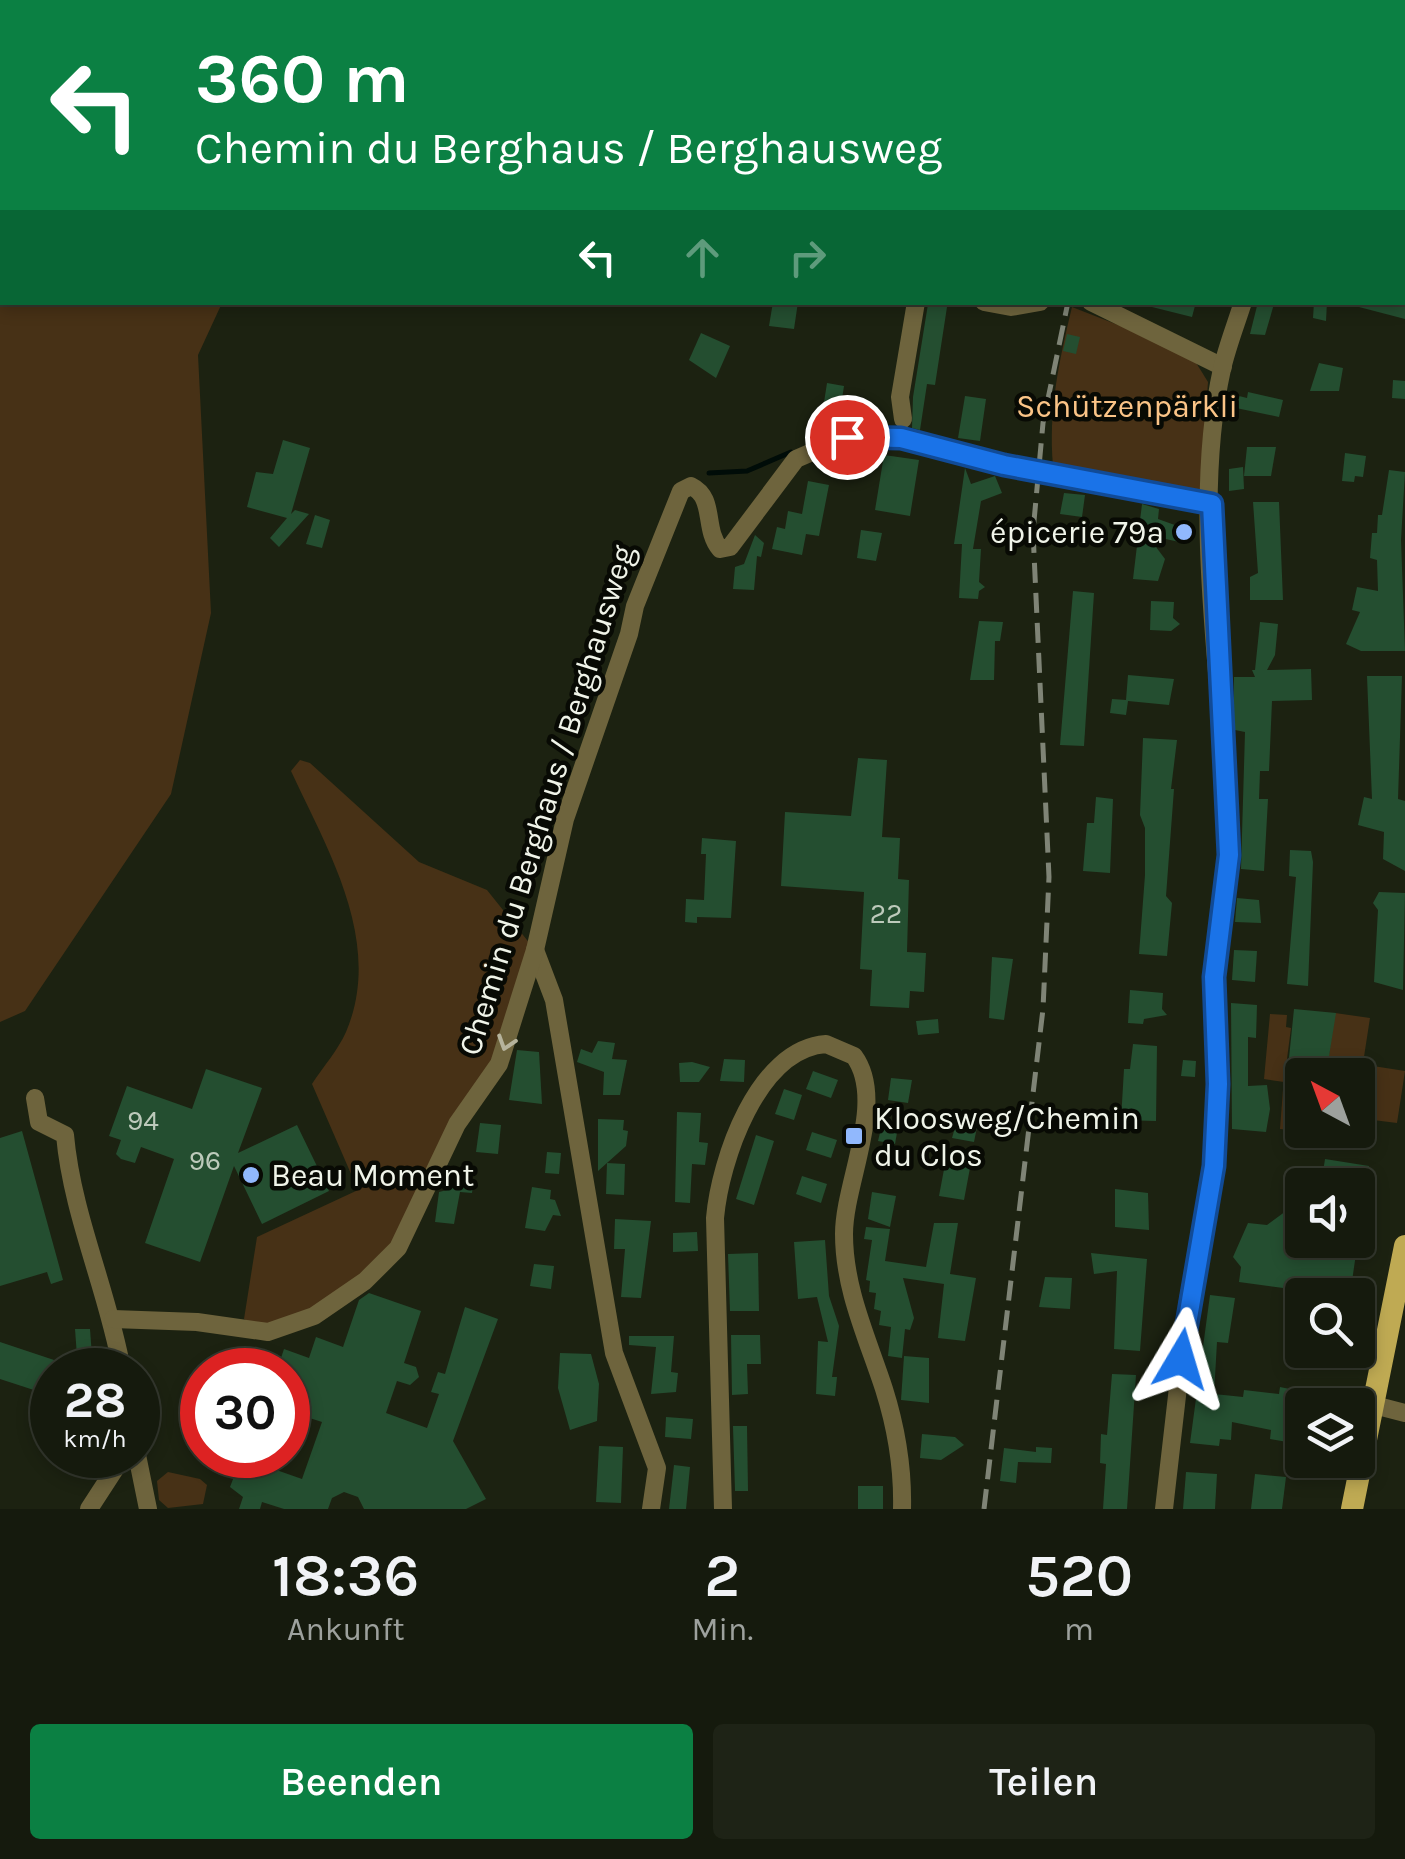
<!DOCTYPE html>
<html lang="de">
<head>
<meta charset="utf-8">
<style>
	body { margin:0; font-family:Karla,sans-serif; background:#1e2316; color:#f1f3f6; height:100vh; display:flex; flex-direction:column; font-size:38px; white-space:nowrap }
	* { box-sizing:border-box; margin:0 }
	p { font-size:32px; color:#9da19d }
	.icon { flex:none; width:55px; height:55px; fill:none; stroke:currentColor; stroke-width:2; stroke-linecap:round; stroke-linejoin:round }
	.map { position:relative; height:1509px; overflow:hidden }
	.panel { display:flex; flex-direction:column; background:#151a0d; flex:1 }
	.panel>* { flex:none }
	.guide { position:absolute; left:0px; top:0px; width:1405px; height:305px; box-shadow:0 5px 15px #0003,0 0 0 2px #34382e; background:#0b8043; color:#fff; overflow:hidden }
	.needle { width:65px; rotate:319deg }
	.controls { position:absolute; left:1285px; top:1058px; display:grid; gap:20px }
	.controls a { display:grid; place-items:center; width:90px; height:90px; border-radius:10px; background:#151a0d; box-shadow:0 5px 15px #0003,0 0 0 2px #34382e; font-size:50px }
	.speed { position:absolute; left:30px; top:1348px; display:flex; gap:20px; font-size:50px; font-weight:700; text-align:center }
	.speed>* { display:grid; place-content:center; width:130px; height:130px; border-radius:50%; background:#151a0d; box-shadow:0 5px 15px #0003,0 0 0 2px #34382e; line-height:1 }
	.speed small { font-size:25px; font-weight:400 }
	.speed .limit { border:15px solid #d22; background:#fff; color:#111 }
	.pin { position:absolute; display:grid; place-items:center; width:85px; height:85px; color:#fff; margin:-42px; border:5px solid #fff; border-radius:50%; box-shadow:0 2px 10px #0007 }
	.me { position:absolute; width:110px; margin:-55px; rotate:7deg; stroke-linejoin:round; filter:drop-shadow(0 0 8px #0008) }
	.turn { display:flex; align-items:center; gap:35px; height:210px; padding:0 30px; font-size:45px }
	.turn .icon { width:130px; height:130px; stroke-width:2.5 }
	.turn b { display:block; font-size:70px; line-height:85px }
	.lanes { display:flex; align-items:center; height:95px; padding:0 30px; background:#0003; justify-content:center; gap:50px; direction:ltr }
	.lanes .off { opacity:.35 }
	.eta { display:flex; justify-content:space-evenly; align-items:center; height:170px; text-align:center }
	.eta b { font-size:60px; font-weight:600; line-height:70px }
	.primary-button { display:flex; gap:20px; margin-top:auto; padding:20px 30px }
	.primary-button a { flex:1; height:115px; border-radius:10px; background:#0b8043; color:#fff; font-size:40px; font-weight:600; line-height:115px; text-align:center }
	.primary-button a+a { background:#1e2316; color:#f1f3f6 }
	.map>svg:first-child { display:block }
	.green { fill:#473116 }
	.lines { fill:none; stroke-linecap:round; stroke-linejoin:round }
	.stream { stroke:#000c08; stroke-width:5 }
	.building { fill:#244e30 }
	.minor { stroke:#6e643d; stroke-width:18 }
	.major { stroke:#bfaa53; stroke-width:22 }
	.rail { stroke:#7f8476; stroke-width:5; stroke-dasharray:20 10; stroke-linecap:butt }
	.oneway { stroke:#b6b39c }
	.route-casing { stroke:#114b97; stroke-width:25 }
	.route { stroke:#1a73e8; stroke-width:18 }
	.poi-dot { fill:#91b8fd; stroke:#080a04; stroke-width:4 }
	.labels { text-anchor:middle; stroke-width:9; stroke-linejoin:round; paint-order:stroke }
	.number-label { font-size:28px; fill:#bdcabb }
	.park-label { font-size:32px; fill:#fbc487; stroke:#080a04 }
	.poi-label { font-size:32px; fill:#f0f4e9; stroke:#080a04; text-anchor:start }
	.street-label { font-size:32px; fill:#f0f4e9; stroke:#080a04 }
</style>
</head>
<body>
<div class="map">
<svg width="1405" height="1509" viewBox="0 0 1405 1509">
	<rect width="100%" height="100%" fill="#1c2211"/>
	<g class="green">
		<polygon points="0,0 478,0 2,2 2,302 222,303 198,355 211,613 171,794 25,1011 0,1022"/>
		<polygon points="493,0 674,0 674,2 500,2"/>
		<path d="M1072 307 1190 353 1208 382 1200 491 1053 466C1048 411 1059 361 1072 307Z"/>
		<path d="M300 760 310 763 419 862 487 890 535 950 499 1064 398 1248 365 1281 268 1332 244 1319 257 1237 358 1190 312 1084C323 1067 338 1050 346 1032 384 942 328 851 291 771Z"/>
		<polygon points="1335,1013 1370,1018 1359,1089 1358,1075 1326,1075"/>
		<polygon points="1270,1014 1287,1015 1286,1027 1291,1028 1284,1082 1264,1079"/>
		<polygon points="1373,1066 1405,1071 1397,1123 1365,1119"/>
		<polygon points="1283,1089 1302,1090 1300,1131 1280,1129"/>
		<polygon points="168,1472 200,1479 207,1485 203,1504 168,1508 159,1500 157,1481"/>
	</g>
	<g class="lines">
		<polyline class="stream" points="709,473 747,471 791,452"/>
	</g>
	<g class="building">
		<polygon points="773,302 798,302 794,329 769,326"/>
		<polygon points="1153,302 1196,302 1192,317 1152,307"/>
		<polygon points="1258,302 1274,304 1265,335 1250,334"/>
		<polygon points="1314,302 1327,302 1326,321 1313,318"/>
		<polygon points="1359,302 1405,302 1405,319 1359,307"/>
		<polygon points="928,304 947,307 935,385 927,384 920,430 912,428 913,397"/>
		<polygon points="701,333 730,346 716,378 689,360"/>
		<polygon points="1067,334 1080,337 1076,354 1063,351"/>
		<polygon points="1319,363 1343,368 1339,391 1310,391"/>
		<polygon points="1393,380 1405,381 1405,399 1392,398"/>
		<polygon points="827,383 844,386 839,418 822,415"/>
		<polygon points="1248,392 1283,400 1279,417 1236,408 1239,396 1247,398"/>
		<polygon points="965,396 986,399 980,441 958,438"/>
		<polygon points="283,440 310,448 291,514 295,510 309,514 279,547 270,538 287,518 247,507 256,472 273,474"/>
		<polygon points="1247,447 1276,447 1271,476 1244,476"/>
		<polygon points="1345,453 1366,456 1363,477 1355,476 1354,482 1342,481"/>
		<polygon points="884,455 919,460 910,516 875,510"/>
		<polygon points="1243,467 1244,489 1229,491 1229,469"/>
		<polygon points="965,468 971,484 995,476 1002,493 981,501 973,549 981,549 979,582 985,587 979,591 978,599 959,598 962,544 954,544"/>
		<polygon points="1389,470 1405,472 1401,540 1405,651 1361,651 1346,644 1360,612 1352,610 1357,587 1378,591 1377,560 1370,558 1372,533 1377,533 1378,515 1382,515"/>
		<polygon points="808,481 829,485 819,536 806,534 802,555 772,549 777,527 785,529 788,511 802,514"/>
		<polygon points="1064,493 1085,495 1082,517 1060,514"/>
		<polygon points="1253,502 1279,502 1283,600 1250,600 1250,577 1258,573"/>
		<polygon points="1142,504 1159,509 1158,519 1186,529 1184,543 1147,535 1165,559 1158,581 1133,579"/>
		<polygon points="315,515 330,520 322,548 306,544"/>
		<polygon points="861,530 882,533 876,561 857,558"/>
		<polygon points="755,535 764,543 761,557 757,556 754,590 733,589 735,567 744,564"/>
		<polygon points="1073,591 1094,593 1084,746 1060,745"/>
		<polygon points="1151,601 1174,602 1173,618 1180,624 1171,631 1150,630"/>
		<polygon points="979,621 1003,622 1000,641 995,641 994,680 970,680"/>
		<polygon points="1260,622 1278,624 1275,655 1267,670 1311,669 1312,700 1272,701 1269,771 1260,771 1259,799 1268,799 1264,871 1241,869 1245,732 1235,730 1234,724 1234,677 1255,677 1252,670 1255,670"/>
		<polygon points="1128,675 1174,679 1169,705 1128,701 1126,715 1110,713 1112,699 1126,700"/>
		<polygon points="1367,676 1402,676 1398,799 1405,801 1405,871 1383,859 1384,832 1358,825 1364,797 1372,799"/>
		<polygon points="1143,738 1177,740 1171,789 1174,789 1166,896 1172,903 1167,956 1139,954 1145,875 1145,828 1140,815"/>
		<polygon points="858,758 887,760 882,837 900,838 898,879 909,880 907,952 926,953 924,992 910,991 909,1008 870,1006 872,970 860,969 864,892 781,886 785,812 851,816"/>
		<polygon points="1096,797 1113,799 1110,873 1083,871 1087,823 1094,823"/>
		<polygon points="702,838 736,841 731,918 697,917 697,923 685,922 686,899 704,900 706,854 701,854"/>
		<polygon points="1290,850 1311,851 1313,862 1308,986 1287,984 1296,877 1289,876"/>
		<polygon points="1379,892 1405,893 1403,990 1374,982 1378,910 1373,903"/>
		<polygon points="1237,898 1259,900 1261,923 1235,922"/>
		<polygon points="1234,950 1257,951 1255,982 1232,980"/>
		<polygon points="992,957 1013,959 1004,1020 989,1018"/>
		<polygon points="1130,990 1163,993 1162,1009 1167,1015 1144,1019 1143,1024 1128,1023"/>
		<polygon points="1231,1003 1257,1005 1256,1038 1248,1037 1248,1086 1267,1085 1270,1109 1266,1132 1232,1129"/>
		<polygon points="1294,1009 1336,1013 1326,1075 1308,1075 1310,1062 1289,1058"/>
		<polygon points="938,1019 939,1033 918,1035 916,1021"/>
		<polygon points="598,1041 615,1043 612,1059 627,1060 620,1095 603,1095 604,1072 577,1062 581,1049 592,1053"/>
		<polygon points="1133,1044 1157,1046 1156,1121 1121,1120 1124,1069 1130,1069"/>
		<polygon points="517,1050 539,1052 542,1104 509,1100"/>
		<polygon points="724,1059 745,1060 744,1082 720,1081"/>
		<polygon points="1183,1060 1196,1061 1195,1077 1181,1076"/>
		<polygon points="692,1062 710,1067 699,1082 680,1082 679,1063"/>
		<polygon points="206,1069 262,1088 238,1153 297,1125 329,1191 262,1224 234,1166 200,1262 145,1243 174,1159 141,1147 135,1163 121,1159 116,1154 121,1140 109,1136 127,1086 192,1109"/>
		<polygon points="813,1071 838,1080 831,1098 806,1089"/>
		<polygon points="891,1078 912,1080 908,1103 888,1100"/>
		<polygon points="784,1089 802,1095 794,1120 775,1114"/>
		<polygon points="960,1110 980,1112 974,1142 952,1138"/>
		<polygon points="677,1112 701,1113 699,1142 708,1143 705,1165 692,1164 690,1203 675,1202"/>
		<polygon points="598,1119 624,1120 623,1130 628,1131 626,1146 598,1171"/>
		<polygon points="480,1123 501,1125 498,1154 476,1152"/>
		<polygon points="882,1124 898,1127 895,1144 878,1141"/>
		<polygon points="22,1131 63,1280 51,1284 47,1272 0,1286 0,1138"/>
		<polygon points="812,1132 837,1140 831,1158 806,1150"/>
		<polygon points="756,1135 774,1141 754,1205 736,1199"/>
		<polygon points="547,1152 561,1153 559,1174 545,1173"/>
		<polygon points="1325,1159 1369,1166 1366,1185 1321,1185"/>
		<polygon points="607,1163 625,1164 624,1195 606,1194"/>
		<polygon points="945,1164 970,1168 964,1200 939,1196"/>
		<polygon points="802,1176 827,1184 821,1203 796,1194"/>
		<polygon points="449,1177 474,1179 472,1193 460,1192 454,1224 435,1222 439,1192 447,1190"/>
		<polygon points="532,1187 551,1190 550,1199 555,1200 561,1216 553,1215 545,1231 525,1228"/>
		<polygon points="1115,1189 1148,1193 1149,1230 1115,1227"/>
		<polygon points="872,1192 896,1196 890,1227 868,1219"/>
		<polygon points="1286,1211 1295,1212 1302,1227 1302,1240 1358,1240 1351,1288 1340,1295 1325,1284 1299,1280 1298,1288 1291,1289 1239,1282 1241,1267 1233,1257 1248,1223 1267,1225"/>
		<polygon points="615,1219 651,1221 641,1298 621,1297 625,1249 614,1249"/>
		<polygon points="934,1223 958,1223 950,1274 976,1278 965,1341 938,1338 944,1284 903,1278 914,1318 910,1330 905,1329 902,1358 888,1356 891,1327 879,1325 881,1311 874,1309 876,1293 869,1292 870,1281 866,1280 872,1240 864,1239 866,1227 890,1229 885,1261 926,1267"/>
		<polygon points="697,1232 698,1251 673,1252 673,1233"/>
		<polygon points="825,1240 829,1296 839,1326 832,1377 837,1377 835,1396 816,1394 818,1341 828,1342 817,1297 798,1299 794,1242"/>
		<polygon points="758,1253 759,1311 730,1311 728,1254"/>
		<polygon points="1091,1253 1147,1259 1140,1351 1114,1349 1117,1271 1094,1274"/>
		<polygon points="534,1264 554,1266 551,1289 530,1286"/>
		<polygon points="1045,1277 1072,1278 1070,1309 1039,1307"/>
		<polygon points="369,1293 421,1311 404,1363 416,1367 419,1377 410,1385 397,1381 386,1413 427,1428 439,1394 431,1392 438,1372 445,1374 465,1307 498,1319 453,1441 486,1499 466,1509 364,1509 358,1497 344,1492 332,1498 328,1509 284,1509 262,1502 260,1509 239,1509 243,1497 230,1487 240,1461 248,1463 250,1455 269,1455 265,1466 302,1479 322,1422 288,1411 288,1370 277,1370 284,1349 309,1358 316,1337 343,1347 359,1300"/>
		<polygon points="1210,1295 1235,1298 1228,1343 1217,1342 1214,1394 1243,1397 1244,1390 1279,1394 1280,1387 1304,1392 1293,1443 1270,1439 1271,1430 1232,1422 1231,1440 1220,1439 1219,1446 1190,1443"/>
		<polygon points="75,1329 90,1329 93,1370 78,1370"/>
		<polygon points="731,1335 760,1335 761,1364 747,1364 748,1394 732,1395"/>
		<polygon points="629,1336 674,1336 671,1372 678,1373 676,1392 651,1394 656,1347 629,1345"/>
		<polygon points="0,1342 54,1360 43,1393 0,1379"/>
		<polygon points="560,1353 591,1354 599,1384 597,1421 570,1430 558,1388"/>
		<polygon points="904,1356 929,1358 929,1403 901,1400"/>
		<polygon points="1112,1374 1136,1375 1127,1509 1103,1509 1106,1464 1100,1463 1101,1434 1107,1435"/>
		<polygon points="666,1417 693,1419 691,1439 665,1437"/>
		<polygon points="733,1426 747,1426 748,1491 735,1491"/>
		<polygon points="922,1434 955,1437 964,1445 941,1460 920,1458"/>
		<polygon points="599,1446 623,1447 621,1503 596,1502"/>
		<polygon points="1036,1447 1052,1448 1051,1463 1018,1462 1016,1483 1000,1481 1004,1448 1036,1452"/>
		<polygon points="674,1465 690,1467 686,1509 669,1509"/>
		<polygon points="1186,1472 1217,1474 1215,1509 1183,1509"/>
		<polygon points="1255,1474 1286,1477 1282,1509 1251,1509"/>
		<rect x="858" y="1486" width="25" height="23"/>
	</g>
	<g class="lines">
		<g class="minor">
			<polyline points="1105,0 1105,2"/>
			<polyline points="1293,0 1294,2"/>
			<polyline points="789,2 790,0"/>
			<polyline points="938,2 938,0"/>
			<polyline points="1311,2 1314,0"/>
			<polyline points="984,302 1011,307 1040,302"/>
			<polyline points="1091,302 1223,367"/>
			<polyline points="903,419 900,397 916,302"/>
			<polyline points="535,950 554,1000 614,1353 657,1468 651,1509"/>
			<path d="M35 1098 39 1122 65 1135C72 1215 108 1291 122 1370"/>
			<path d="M113 1319 197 1322 268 1332 314 1316 365 1281 398 1248 457 1124 499 1064 535 950 565 819 629 634 635 606 681 491 691 486C716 498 703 529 720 549L730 547 796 459 847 437 901 438 1004 465 1211 505"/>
			<polyline points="1374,1405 1405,1413"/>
			<polyline points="137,1455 148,1509"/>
			<polyline points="89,1509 124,1455"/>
			<path d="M723 1509 715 1218C720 1161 757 1049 826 1044L854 1056C887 1101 844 1182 844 1234 844 1289 867 1337 884 1389 896 1427 903 1468 902 1509"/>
			<path d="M1164 1509 1188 1300 1214 1166 1218 1084 1214 977 1229 855V815C1220 677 1192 504 1222 369 1227 347 1236 324 1243 302"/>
		</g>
		<polyline class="major" points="1352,1509 1405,1246"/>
		<g class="rail">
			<polyline points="1157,2 1158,0"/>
			<polyline points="984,1509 1043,1009 1049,877 1033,532 1043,423 1068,302"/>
		</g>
	</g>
	<defs><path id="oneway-chevron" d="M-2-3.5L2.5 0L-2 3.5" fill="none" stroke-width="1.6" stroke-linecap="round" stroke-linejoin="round" transform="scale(2.5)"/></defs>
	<use class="oneway" href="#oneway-chevron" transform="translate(506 1043) rotate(108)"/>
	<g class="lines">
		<defs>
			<polyline id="route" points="847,437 901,438 1004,465 1212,504 1229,855 1214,977 1218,1084 1214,1166 1181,1359"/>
		</defs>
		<use href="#route" class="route-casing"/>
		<use href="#route" class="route"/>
	</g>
	<g class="poi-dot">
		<circle cx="1184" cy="532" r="10"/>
		<rect x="844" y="1126" width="20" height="20" rx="5"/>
		<circle cx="251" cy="1175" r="10"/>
	</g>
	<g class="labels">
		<g class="number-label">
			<text x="886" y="923">22</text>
			<text x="143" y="1130">94</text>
			<text x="205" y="1170">96</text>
		</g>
		<g class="park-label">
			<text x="1127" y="417">Schützenpärkli</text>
		</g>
		<g class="poi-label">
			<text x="1164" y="543" text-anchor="end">épicerie 79a</text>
			<text x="874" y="1129">Kloosweg/Chemin<tspan x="874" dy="37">du Clos</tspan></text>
			<text x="271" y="1186">Beau Moment</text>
		</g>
		<g class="street-label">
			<text transform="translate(546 800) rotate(-73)" y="11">Chemin du Berghaus / Berghausweg</text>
		</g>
	</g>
</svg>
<div class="controls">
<a><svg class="needle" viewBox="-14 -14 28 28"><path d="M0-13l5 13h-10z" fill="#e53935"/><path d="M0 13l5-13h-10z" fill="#9da19d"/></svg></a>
<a><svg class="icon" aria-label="sound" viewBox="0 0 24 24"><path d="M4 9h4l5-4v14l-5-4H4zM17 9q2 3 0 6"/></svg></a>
<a><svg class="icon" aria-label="search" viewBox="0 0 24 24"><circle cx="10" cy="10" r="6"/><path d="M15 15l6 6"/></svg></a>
<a><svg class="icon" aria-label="layers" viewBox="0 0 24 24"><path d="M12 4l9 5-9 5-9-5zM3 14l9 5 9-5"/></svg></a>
</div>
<div class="speed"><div>28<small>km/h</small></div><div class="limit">30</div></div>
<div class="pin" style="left:847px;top:437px;background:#d93025"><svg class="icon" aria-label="arrive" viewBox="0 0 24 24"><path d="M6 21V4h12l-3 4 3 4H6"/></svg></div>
<svg class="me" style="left:1181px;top:1359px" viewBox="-20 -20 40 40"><path d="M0-17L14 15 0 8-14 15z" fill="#1a73e8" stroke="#fff" stroke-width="4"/></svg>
<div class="guide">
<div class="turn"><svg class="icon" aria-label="left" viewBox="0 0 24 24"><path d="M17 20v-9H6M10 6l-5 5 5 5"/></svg><div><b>360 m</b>Chemin du Berghaus / Berghausweg</div></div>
<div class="lanes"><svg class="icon" aria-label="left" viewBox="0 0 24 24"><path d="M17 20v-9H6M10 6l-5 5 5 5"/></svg><svg class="icon off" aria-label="ahead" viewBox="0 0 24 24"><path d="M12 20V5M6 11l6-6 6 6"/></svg><svg class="icon off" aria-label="right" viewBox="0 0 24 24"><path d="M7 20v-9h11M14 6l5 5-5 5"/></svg></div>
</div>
</div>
<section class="panel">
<div class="eta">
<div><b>18:36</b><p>Ankunft</p></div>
<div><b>2</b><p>Min.</p></div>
<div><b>520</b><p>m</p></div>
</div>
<div class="primary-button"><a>Beenden</a><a>Teilen</a></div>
</section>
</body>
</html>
